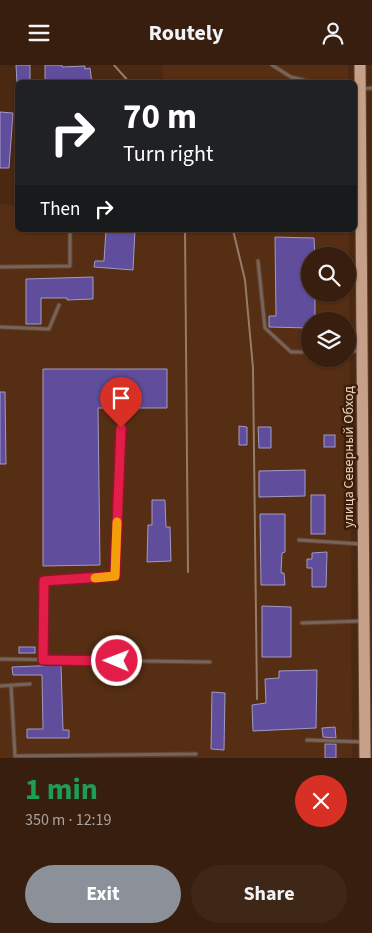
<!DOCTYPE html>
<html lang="en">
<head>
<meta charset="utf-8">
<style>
	body { margin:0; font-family:"Source Sans 3",sans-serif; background:#3f2717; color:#f1f3f6; height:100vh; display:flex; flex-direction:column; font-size:19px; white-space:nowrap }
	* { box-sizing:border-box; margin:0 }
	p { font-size:16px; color:#aba29e }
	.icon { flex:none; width:28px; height:28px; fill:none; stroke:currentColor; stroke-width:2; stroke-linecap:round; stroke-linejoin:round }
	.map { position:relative; height:693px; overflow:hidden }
	.drawer { display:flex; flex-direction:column; background:#381e0e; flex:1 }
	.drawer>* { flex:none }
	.guide { position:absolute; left:15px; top:15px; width:342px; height:152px; border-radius:8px; box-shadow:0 1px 4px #0004,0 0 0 1px #523c2e; background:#202124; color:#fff; overflow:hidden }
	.fabs { position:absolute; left:301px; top:182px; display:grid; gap:10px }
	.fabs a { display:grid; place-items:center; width:55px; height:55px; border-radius:50%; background:#381e0e; box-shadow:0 1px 4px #0004,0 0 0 1px #523c2e; font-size:25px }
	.pin { position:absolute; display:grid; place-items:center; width:42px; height:42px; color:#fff; margin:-51px -21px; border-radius:50% 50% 50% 0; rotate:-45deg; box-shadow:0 0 5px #0007 }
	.pin .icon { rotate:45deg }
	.me { position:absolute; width:55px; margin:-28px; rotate:271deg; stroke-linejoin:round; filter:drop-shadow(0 0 4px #0008) }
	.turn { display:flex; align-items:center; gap:18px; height:105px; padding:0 25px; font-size:22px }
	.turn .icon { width:65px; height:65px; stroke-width:2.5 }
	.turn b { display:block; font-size:35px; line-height:42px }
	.then { display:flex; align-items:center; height:48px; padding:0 25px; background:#0003; gap:10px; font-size:19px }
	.round { display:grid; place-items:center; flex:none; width:52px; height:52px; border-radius:26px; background:#3f2717 }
	.overview { display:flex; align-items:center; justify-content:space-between; height:85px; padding:0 25px }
	h1 { font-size:30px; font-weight:700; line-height:38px; color:#1e9e55 }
	.action { display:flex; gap:10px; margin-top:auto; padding:10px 25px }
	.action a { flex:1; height:58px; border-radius:30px; background:#8c9099; color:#fff; font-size:20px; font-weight:700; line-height:58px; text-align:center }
	.action a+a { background:#3f2717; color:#f1f3f6 }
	header { display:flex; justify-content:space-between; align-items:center; height:65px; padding:0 25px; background:#381e0e; font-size:22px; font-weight:700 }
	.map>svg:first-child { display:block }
	.built { fill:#562e13; fill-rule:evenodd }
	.building { fill:#604e9d; stroke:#a19ac4 }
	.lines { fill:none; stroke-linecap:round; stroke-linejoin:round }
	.service-casing { stroke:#63432f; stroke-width:5 }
	.trunk-casing { stroke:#63432f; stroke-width:13 }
	.service { stroke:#76645a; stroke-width:3 }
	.trunk { stroke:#c6a088; stroke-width:11 }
	.rail { stroke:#977b69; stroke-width:2 }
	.route-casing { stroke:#92132f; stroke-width:12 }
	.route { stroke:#e11d48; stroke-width:9 }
	.slow { stroke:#f59e0b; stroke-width:9 }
	.labels { text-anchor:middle; stroke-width:5; stroke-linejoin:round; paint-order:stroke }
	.street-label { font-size:14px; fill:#e9d3c6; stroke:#3f1e07 }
</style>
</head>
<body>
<header><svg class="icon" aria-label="menu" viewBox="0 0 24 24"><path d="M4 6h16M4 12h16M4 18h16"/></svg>Routely<svg class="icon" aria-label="person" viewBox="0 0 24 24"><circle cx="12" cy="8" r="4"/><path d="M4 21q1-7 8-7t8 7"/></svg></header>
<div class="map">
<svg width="372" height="693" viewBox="0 0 372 693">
	<rect width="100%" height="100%" fill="#4a2812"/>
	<g class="built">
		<polygon points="163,0 348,0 348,17 165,17 162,5"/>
		<path d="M0 139 17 140 18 165H349L352 693H0ZM310 191H348V229H310ZM310 256H348V294H310Z"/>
	</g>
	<g class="building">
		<polygon points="16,0 30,0 30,18 17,18"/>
		<polygon points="45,0 62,0 62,2 85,1 85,4 90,3 92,18 45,18"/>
		<polygon points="0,47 13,48 9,103 0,103"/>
		<polygon points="106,165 135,165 133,205 94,202 95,196 104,196"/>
		<polygon points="275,172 314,173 315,191 310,191 310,229 315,229 315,256 310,256 310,263 269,262 269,251 276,251"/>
		<polygon points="93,212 93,234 67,235 67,233 41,233 41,259 26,259 26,214"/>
		<polygon points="43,304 167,304 167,343 98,343 100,500 43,501"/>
		<polygon points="0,327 5,327 6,399 0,399"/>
		<polygon points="239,361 247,362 247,380 239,380"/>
		<polygon points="258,362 271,362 271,383 259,383"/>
		<rect x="324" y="370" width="11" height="12"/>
		<polygon points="305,405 305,431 259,432 259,406"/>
		<rect x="311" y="430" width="14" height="39"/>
		<polygon points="152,435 165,435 166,462 170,462 171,496 147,497 148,460 152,460"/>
		<polygon points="260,449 285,449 285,487 282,488 281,508 284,508 285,520 261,520"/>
		<polygon points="327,487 326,522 312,522 312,503 307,503 307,494 312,494 312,488"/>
		<polygon points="262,541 291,542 291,592 262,592"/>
		<rect x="19" y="582" width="16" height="6"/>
		<polygon points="61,600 63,665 69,665 69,673 27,673 27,664 43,664 42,610 13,610 12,602"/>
		<polygon points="317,605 316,663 253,666 252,640 266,638 265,614 279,613 279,606"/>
		<polygon points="212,627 225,628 224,685 211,684"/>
		<polygon points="335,662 336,673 323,672 322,663"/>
		<rect x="325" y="679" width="11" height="14"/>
	</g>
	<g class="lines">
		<defs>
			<g id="service">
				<polyline points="272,0 291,12 315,18"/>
				<polyline points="363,24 372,23"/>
				<polyline points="258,196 265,263 291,287 310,287"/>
				<polyline points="0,202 70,201 70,165"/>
				<polyline points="0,262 49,264 59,240"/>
				<polyline points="348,286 359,286"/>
				<polyline points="299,475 361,479"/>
				<polyline points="302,558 362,556"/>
				<polyline points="0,594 210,597"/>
				<polyline points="43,595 44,517 115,511 121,363"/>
				<polyline points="11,620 15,691 196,689"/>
				<polyline points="0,621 30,619"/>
				<polyline points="307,675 363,677"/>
			</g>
			<polyline id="trunk" points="360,0 365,693"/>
		</defs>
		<use href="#service" class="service-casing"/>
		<use href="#trunk" class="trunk-casing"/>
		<use href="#service" class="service"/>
		<use href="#trunk" class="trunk"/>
		<g class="rail">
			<polyline points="114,0 130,18"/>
			<polyline points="185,165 188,507"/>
			<polyline points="233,165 245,215 253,303 257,634"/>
		</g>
	</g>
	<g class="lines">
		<defs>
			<polyline id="route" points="117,596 43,595 44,516 115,511 121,363"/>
		</defs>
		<use href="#route" class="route-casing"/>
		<use href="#route" class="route"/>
		<polyline class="slow" points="95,513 115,511 117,457"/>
	</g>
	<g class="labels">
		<g class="street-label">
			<text transform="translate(348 392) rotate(-90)" y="5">улица Северный Обход</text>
		</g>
	</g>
</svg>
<div class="fabs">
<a><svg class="icon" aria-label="search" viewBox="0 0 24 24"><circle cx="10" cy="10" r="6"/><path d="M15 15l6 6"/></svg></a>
<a><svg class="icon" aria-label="layers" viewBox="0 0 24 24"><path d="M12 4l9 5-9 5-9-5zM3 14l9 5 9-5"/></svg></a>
</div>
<div class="pin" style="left:121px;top:363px;background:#d93025"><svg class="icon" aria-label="arrive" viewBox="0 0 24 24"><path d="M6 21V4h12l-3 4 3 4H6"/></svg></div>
<svg class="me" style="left:117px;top:596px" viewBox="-20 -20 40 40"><circle r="17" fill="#e11d48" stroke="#fff" stroke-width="3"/><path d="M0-11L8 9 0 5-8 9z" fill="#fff"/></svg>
<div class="guide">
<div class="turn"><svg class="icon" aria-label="right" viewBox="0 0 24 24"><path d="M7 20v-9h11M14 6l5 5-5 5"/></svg><div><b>70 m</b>Turn right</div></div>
<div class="then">Then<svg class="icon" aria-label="right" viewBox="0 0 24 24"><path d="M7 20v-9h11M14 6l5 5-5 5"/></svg></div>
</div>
</div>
<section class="drawer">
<div class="overview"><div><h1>1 min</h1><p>350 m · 12:19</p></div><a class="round" style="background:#d93025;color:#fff"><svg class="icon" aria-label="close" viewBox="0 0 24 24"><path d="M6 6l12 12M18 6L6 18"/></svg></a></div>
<div class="action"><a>Exit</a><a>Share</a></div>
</section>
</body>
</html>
